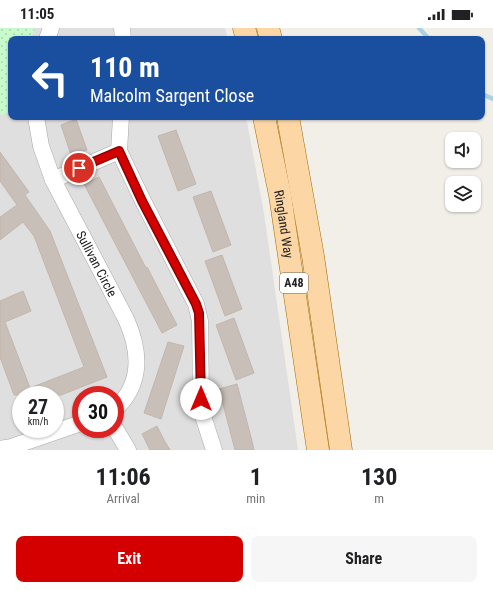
<!DOCTYPE html>
<html lang="en">
<head>
<meta charset="utf-8">
<style>
	body { margin:0; font-family:"Roboto Condensed",sans-serif; background:#f6f6f6; color:#202124; height:100vh; display:flex; flex-direction:column; font-size:15px; white-space:nowrap }
	* { box-sizing:border-box; margin:0 }
	p { font-size:13px; color:#757577 }
	.icon { flex:none; width:22px; height:22px; fill:none; stroke:currentColor; stroke-width:2; stroke-linecap:round; stroke-linejoin:round }
	.map { position:relative; height:422px; overflow:hidden }
	.details { display:flex; flex-direction:column; background:#fff; flex:1 }
	.details>* { flex:none }
	.guide { position:absolute; left:8px; top:8px; width:477px; height:84px; border-radius:8px; box-shadow:0 1px 3px #0004; background:#1a4fa0; color:#fff; overflow:hidden }
	.controls { position:absolute; left:445px; top:104px; display:grid; gap:8px }
	.controls a { display:grid; place-items:center; width:36px; height:36px; border-radius:8px; background:#fff; box-shadow:0 1px 3px #0004; font-size:20px }
	.speed { position:absolute; left:12px; top:358px; display:flex; gap:8px; font-size:20px; font-weight:700; text-align:center }
	.speed>* { display:grid; place-content:center; width:52px; height:52px; border-radius:50%; background:#fff; box-shadow:0 1px 3px #0004; line-height:1 }
	.speed small { font-size:10px; font-weight:400 }
	.speed .limit { border:6px solid #d22; background:#fff; color:#111 }
	.pin { position:absolute; display:grid; place-items:center; width:34px; height:34px; color:#fff; margin:-17px; border:2px solid #fff; border-radius:50%; box-shadow:0 1px 4px #0007 }
	.me { position:absolute; width:44px; margin:-22px; rotate:0deg; stroke-linejoin:round; filter:drop-shadow(0 0 3px #0008) }
	.turn { display:flex; align-items:center; gap:14px; height:84px; padding:0 16px; font-size:18px }
	.turn .icon { width:52px; height:52px; stroke-width:2.5 }
	.turn b { display:block; font-size:28px; line-height:34px }
	.eta { display:flex; justify-content:space-evenly; align-items:center; height:68px; text-align:center }
	.eta b { font-size:24px; font-weight:700; line-height:28px }
	.action { display:flex; gap:8px; margin-top:auto; padding:8px 16px }
	.action a { flex:1; height:46px; border-radius:8px; background:#d40000; color:#fff; font-size:16px; font-weight:700; line-height:46px; text-align:center }
	.action a+a { background:#f6f6f6; color:#202124 }
	.status { display:flex; justify-content:space-between; align-items:center; height:28px; padding:0 20px; background:#fff; direction:ltr }
	.status svg { height:11px; fill:currentColor }
	.map>svg:first-child { display:block }
	.residential { fill:#e0dfdf; fill-rule:evenodd }
	.park { fill:url(#park-dots) }
	.lines { fill:none; stroke-linecap:round; stroke-linejoin:round }
	.stream { stroke:#aad3df; stroke-width:4.5 }
	.building { fill:#c7bfb8; stroke:#c4b6ab }
	.minor-casing { stroke:#a9a9a9; stroke-width:17 }
	.primary-casing { stroke:#a06b00; stroke-width:23 }
	.minor { stroke:#fff; stroke-width:16 }
	.primary { stroke:#fcd6a4; stroke-width:22 }
	.route-casing { stroke:#8a0000; stroke-width:10 }
	.route { stroke:#d40000; stroke-width:7 }
	.labels { text-anchor:middle; stroke-width:3; stroke-linejoin:round; paint-order:stroke }
	.shield { fill:#fff; stroke:#646464; stroke-width:1 }
	.shield-label { font-size:12px; font-weight:bold; fill:#222 }
	.street-label { font-size:13px; fill:#222; stroke:#fff }
</style>
</head>
<body>
<div class="status"><b>11:05</b><svg viewBox="0 0 49 12"><path d="M0 12V9h3v3zM5 12V6h3v6zM10 12V3h3v9zM15 12V0h3v12zM26 1h20v11H26zM47 4h2v5h-2z"/></svg></div>
<div class="map">
<svg width="493" height="422" viewBox="0 0 493 422">
	<defs>
		<pattern id="park-dots" width="8" height="8" patternUnits="userSpaceOnUse"><rect width="8" height="8" fill="#c8facc"/><path d="M2 2h.1M6 6h.1" fill="none" stroke="#acd6af" stroke-width="1.8" stroke-linecap="round"/></pattern>
	</defs>
	<rect width="100%" height="100%" fill="#f2efe9"/>
	<path class="residential" d="M0 0H225L228 11H11V89H246L264 185 298 422H0ZM21 367H55V401H21ZM81 367H115V401H81Z"/>
	<polygon class="park" points="0,0 35,0 31,11 11,11 11,84 0,87"/>
	<g class="lines">
		<g class="stream">
			<polyline points="419,0 429,11"/>
			<polyline points="482,66 493,71"/>
		</g>
	</g>
	<g class="building">
		<polygon points="76,91 87,122 71,127 61,97"/>
		<polygon points="176,102 196,156 178,163 158,108"/>
		<polygon points="0,124 29,164 25,167 50,203 107,349 61,367 14,367 0,329 0,273 23,263 31,283 5,294 30,360 84,339 34,208 23,194 0,212 0,189 17,177 0,153"/>
		<polygon points="99,149 146,240 147,239 177,297 162,305 84,156"/>
		<polygon points="211,163 231,217 213,224 193,169"/>
		<polygon points="222,227 242,281 225,288 205,233"/>
		<polygon points="234,290 254,345 236,352 216,297"/>
		<polygon points="168,314 184,318 161,391 144,385"/>
		<polygon points="237,356 252,413 254,422 235,422 224,380 219,361"/>
		<polygon points="157,398 164,412 170,422 150,422 142,406"/>
	</g>
	<g class="lines">
		<defs>
			<g id="minor">
				<polyline points="122,0 123,11"/>
				<polyline points="47,11 51,0"/>
				<path id="s1" d="M36 89 41 118 53 152 126 291C140 322 143 356 115 381"/>
				<polyline points="121,89 119,123 143,173 196,276 200,293 201,371 203,388 214,422"/>
				<polyline points="53,152 119,123"/>
				<polyline points="115,400 128,422"/>
				<polyline points="0,421 11,419 81,395"/>
			</g>
			<g id="primary">
				<polyline points="244,0 247,11"/>
				<polyline points="268,0 271,11"/>
				<path id="s2" d="M264 89 280 167 318 422"/>
				<polyline points="288,89 313,228 341,422"/>
			</g>
		</defs>
		<use href="#minor" class="minor-casing"/>
		<use href="#primary" class="primary-casing"/>
		<use href="#minor" class="minor"/>
		<use href="#primary" class="primary"/>
	</g>
	<g class="lines">
		<defs>
			<polyline id="route" points="79,140 119,123 142,173 196,276 199,285 201,371"/>
		</defs>
		<use href="#route" class="route-casing"/>
		<use href="#route" class="route"/>
	</g>
	<g class="labels">
		<rect class="shield" x="280" y="245" width="28" height="20" rx="3"/>
		<g class="shield-label">
			<text x="294" y="259">A48</text>
		</g>
		<g class="street-label">
			<text dy="5" stroke="none"><textPath href="#s2" startOffset="109">Ringland Way</textPath></text>
			<text dy="5" stroke="none"><textPath href="#s1" startOffset="160">Sullivan Circle</textPath></text>
		</g>
	</g>
</svg>
<div class="controls">
<a><svg class="icon" aria-label="sound" viewBox="0 0 24 24"><path d="M4 9h4l5-4v14l-5-4H4zM17 9q2 3 0 6"/></svg></a>
<a><svg class="icon" aria-label="layers" viewBox="0 0 24 24"><path d="M12 4l9 5-9 5-9-5zM3 14l9 5 9-5"/></svg></a>
</div>
<div class="speed"><div>27<small>km/h</small></div><div class="limit">30</div></div>
<div class="pin" style="left:79px;top:140px;background:#d93025"><svg class="icon" aria-label="arrive" viewBox="0 0 24 24"><path d="M6 21V4h12l-3 4 3 4H6"/></svg></div>
<svg class="me" style="left:201px;top:371px" viewBox="-20 -20 40 40"><circle r="19" fill="#fff"/><path d="M0-13L10 11 0 6-10 11z" fill="#d40000"/></svg>
<div class="guide">
<div class="turn"><svg class="icon" aria-label="left" viewBox="0 0 24 24"><path d="M17 20v-9H6M10 6l-5 5 5 5"/></svg><div><b>110 m</b>Malcolm Sargent Close</div></div>
</div>
</div>
<section class="details">
<div class="eta">
<div><b>11:06</b><p>Arrival</p></div>
<div><b>1</b><p>min</p></div>
<div><b>130</b><p>m</p></div>
</div>
<div class="action"><a>Exit</a><a>Share</a></div>
</section>
</body>
</html>
